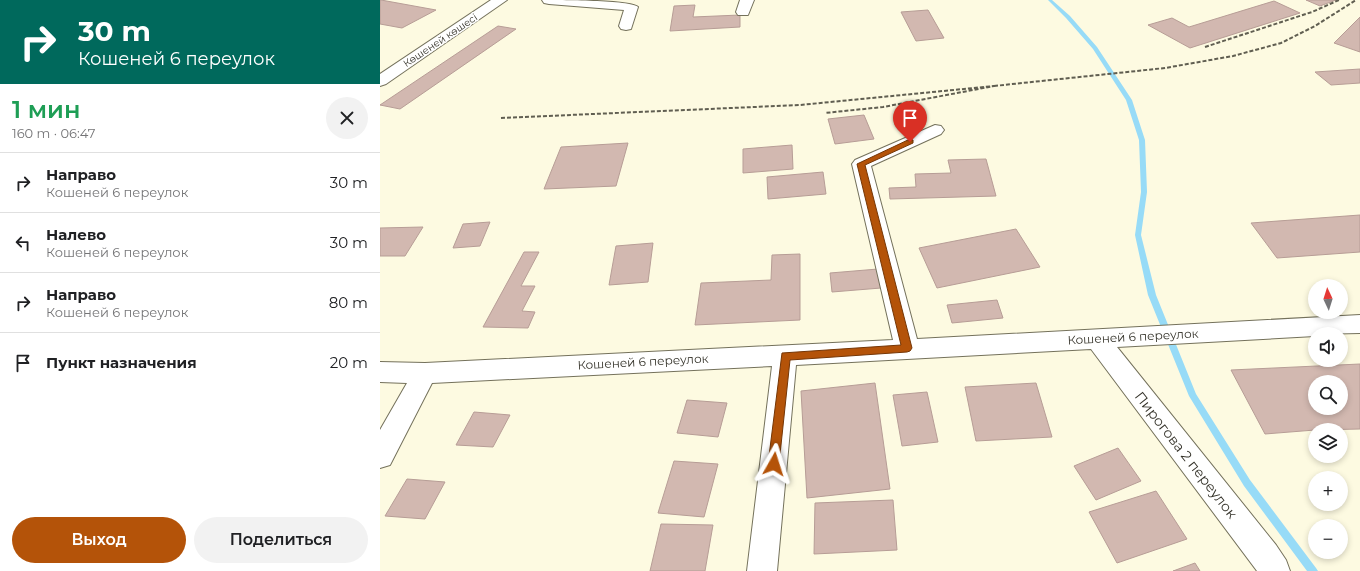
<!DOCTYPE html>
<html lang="ru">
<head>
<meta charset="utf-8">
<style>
	body { margin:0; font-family:Montserrat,sans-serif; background:#f2f2f2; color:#202124; height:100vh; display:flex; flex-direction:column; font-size:15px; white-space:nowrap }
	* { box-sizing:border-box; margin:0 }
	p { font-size:13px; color:#757577 }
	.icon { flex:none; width:22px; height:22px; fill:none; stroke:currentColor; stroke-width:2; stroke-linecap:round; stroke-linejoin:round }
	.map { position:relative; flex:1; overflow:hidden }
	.sheet { display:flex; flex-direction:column; background:#fff; width:380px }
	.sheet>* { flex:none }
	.top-card { background:#00695c; color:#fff; overflow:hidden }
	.needle { width:26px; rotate:356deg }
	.fabs { position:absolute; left:928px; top:279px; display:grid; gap:8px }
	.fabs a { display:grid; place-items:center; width:40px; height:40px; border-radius:50%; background:#fff; box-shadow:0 2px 6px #0003; font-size:20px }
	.pin { position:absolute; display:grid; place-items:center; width:34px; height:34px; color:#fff; margin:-41px -17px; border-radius:50% 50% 50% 0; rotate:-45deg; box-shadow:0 0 4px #0007 }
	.pin .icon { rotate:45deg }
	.me { position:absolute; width:44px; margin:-22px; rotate:6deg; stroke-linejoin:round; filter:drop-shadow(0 0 3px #0008) }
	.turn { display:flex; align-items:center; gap:14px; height:84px; padding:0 12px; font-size:18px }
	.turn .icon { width:52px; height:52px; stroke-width:2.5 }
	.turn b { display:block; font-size:28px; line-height:34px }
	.round { display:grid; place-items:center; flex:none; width:42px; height:42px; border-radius:21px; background:#f2f2f2 }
	.summary { display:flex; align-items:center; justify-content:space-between; height:68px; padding:0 12px }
	h1 { font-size:24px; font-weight:600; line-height:30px; color:#1e9e55 }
	.cta { display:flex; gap:8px; margin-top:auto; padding:8px 12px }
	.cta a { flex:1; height:46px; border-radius:24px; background:#b45309; color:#fff; font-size:16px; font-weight:600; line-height:46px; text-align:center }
	.cta a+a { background:#f2f2f2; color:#202124 }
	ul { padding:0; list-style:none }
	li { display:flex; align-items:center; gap:12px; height:60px; padding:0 12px; border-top:1px solid #e0e0e0 }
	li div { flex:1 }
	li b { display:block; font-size:15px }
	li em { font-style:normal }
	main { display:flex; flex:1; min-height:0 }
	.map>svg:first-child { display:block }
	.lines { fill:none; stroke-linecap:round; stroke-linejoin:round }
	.stream { fill:#97dbf7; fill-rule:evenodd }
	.building { fill:#d2b8b0; stroke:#b79d96; fill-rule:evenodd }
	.minor-casing { stroke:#74715b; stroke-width:2 }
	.major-casing { stroke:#74715b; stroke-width:2 }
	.minor { fill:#fff; fill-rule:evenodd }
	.major { fill:#fff; fill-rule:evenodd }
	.rail { stroke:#605e51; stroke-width:2; stroke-dasharray:4 2; stroke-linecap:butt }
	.route { fill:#b45309; stroke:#753606 }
	.labels { text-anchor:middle; stroke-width:3; stroke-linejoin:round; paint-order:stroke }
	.far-street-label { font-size:10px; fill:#35332a; stroke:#fff }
	.street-label { font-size:12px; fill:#35332a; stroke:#fff }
	.near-street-label { font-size:14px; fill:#35332a; stroke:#fff }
</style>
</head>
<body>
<main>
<section class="sheet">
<div class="top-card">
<div class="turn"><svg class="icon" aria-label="right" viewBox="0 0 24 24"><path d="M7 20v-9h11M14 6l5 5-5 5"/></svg><div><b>30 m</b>Кошеней 6 переулок</div></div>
</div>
<div class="summary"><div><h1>1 мин</h1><p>160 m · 06:47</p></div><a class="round"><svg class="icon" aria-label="close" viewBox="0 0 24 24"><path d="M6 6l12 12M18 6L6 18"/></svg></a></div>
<ul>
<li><svg class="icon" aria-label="right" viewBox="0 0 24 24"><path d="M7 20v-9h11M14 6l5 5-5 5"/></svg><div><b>Направо</b><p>Кошеней 6 переулок</p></div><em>30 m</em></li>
<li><svg class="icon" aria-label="left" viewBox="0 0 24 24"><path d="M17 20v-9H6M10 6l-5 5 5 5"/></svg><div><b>Налево</b><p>Кошеней 6 переулок</p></div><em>30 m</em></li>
<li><svg class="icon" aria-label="right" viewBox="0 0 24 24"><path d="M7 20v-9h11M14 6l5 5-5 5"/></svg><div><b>Направо</b><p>Кошеней 6 переулок</p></div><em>80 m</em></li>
<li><svg class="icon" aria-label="arrive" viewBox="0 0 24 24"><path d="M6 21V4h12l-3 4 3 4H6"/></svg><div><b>Пункт назначения</b></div><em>20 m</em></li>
</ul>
<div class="cta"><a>Выход</a><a>Поделиться</a></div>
</section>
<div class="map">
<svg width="980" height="571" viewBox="0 0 980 571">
	<rect width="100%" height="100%" fill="#fdfae1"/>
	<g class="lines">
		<polygon class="stream" points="668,0 672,0 690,16 717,47 752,100 765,140 767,192 761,235 776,295 816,394 870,480 936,568 938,571 927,571 864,486 809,396 768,295 755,235 761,192 759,140 746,100 713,49 686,18"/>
	</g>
	<g class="building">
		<polygon points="0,0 1,0 56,10 22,28 0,24"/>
		<polygon points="926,0 956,0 940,6"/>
		<polygon points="894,1 920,13 810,48 768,25 792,18 809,27"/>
		<polygon points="315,5 313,17 360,15 360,27 290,31 294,6"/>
		<polygon points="548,10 564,38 536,41 521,12"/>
		<polygon points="980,17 980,52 954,43"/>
		<polygon points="118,26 136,29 20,109 0,105"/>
		<polygon points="980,69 980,83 951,85 935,72"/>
		<polygon points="484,115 494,139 455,144 448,119"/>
		<polygon points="248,143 236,186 164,189 181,147"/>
		<polygon points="412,145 413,169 363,173 363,149"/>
		<polygon points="606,159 616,196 510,199 509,188 536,187 535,174 571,173 568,160"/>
		<polygon points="443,172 446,194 388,199 387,177"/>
		<polygon points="980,215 980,252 897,258 871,223"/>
		<polygon points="110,222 100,246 73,248 83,224"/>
		<polygon points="43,227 25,256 0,256 0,228"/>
		<polygon points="636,229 660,267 557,288 539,248"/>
		<polygon points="273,243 268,282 229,285 236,246"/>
		<polygon points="144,252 159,252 141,286 155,286 142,311 155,312 148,328 103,327"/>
		<polygon points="420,254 420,320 315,325 321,283 391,280 392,255"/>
		<polygon points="498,269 501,288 452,292 450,273"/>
		<polygon points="617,300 623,318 572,323 567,305"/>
		<path d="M980 364V429L935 430 885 434 851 370ZM935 382H961V408H935Z"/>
		<polygon points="495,383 510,489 427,498 421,391"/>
		<polygon points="656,383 672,437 596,441 585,387"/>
		<polygon points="547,392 558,442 522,446 513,395"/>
		<polygon points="307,400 347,403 338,437 297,433"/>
		<polygon points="94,412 130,415 113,447 76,445"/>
		<polygon points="738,448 761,481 716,500 694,466"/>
		<polygon points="294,461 338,464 324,517 278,513"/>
		<polygon points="27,479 65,482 45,519 5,516"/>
		<polygon points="776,491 807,539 737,563 709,512"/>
		<polygon points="513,500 517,550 434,554 435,503"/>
		<polygon points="281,524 333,525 325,571 270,571"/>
		<polygon points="815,563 820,571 793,571"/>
	</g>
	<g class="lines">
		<defs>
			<g id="minor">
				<path d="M162 0C178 0 251 0 258 7L251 29 246 30 241 29 239 26 244 10 169 4 164 3Z"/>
				<polygon points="360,0 374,0 368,15 358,15 356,12"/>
				<polygon points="555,125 561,126 564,130 561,134 491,166 537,339 980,315 980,333 935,334 935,336 737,347 896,545 906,560 910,571 877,571 711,349 416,365 397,571 367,571 392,366 52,383 10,465 0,468 0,430 27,383 0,382 0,362 45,363 513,340 472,164 475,160"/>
			</g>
			<polygon id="major" points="111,0 127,0 6,84 0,86 0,74"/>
		</defs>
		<use href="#minor" class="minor-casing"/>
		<use href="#major" class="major-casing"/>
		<use href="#minor" class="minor"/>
		<use href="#major" class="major"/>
		<g class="rail">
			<polyline points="825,47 932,12 959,0"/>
			<polyline points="614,86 785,68 853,56 901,43 935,26 976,0"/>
			<polyline points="121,118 420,105 614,86 503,107 445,113"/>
		</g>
	</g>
	<polygon class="route" points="530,139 533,140 533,143 485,165 532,348 530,351 527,352 410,360 399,464 398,467 394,469 390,467 388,464 402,353 521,345 477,164"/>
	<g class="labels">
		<g class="far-street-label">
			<text transform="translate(60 40) rotate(-34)" y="4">Көшеней көшесі</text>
		</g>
		<g class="street-label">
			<text transform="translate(753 337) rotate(-3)" y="4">Кошеней 6 переулок</text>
			<text transform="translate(263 362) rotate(-3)" y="4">Кошеней 6 переулок</text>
		</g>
		<g class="near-street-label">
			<text transform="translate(806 455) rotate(52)" y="5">Пирогова 2 переулок</text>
		</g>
	</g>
</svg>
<div class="fabs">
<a><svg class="needle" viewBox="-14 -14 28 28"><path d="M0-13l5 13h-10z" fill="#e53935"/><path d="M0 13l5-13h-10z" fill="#757577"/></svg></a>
<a><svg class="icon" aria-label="sound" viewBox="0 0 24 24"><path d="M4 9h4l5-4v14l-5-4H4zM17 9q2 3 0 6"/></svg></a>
<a><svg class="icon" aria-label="search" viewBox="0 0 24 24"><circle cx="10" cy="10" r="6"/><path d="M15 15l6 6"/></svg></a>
<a><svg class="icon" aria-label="layers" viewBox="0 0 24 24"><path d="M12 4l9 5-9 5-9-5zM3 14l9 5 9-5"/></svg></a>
<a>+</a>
<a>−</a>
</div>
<div class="pin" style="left:530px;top:142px;background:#d93025"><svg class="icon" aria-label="arrive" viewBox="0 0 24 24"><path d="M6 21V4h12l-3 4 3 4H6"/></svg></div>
<svg class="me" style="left:394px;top:464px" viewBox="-20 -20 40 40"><path d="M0-17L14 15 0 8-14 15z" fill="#b45309" stroke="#fff" stroke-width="4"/></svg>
</div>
</main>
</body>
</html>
